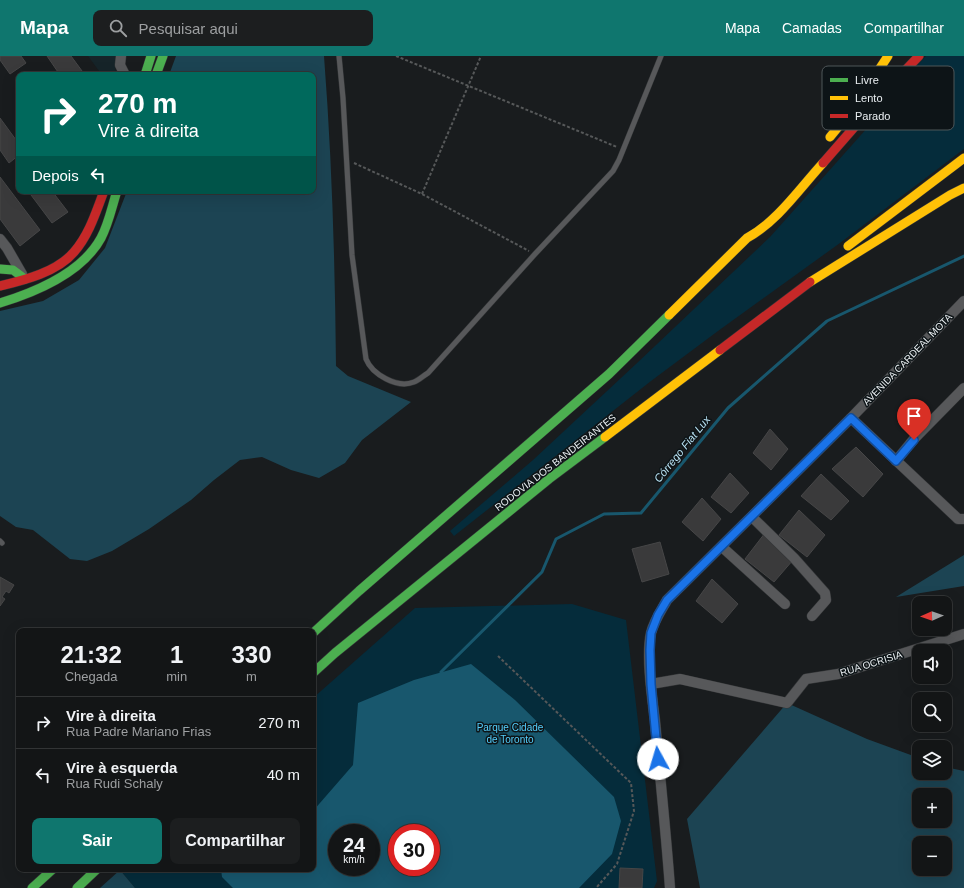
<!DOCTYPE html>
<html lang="pt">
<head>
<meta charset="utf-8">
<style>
	body { margin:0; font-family:Arial,sans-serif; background:#1c1e1f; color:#f1f3f6; height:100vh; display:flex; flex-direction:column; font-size:15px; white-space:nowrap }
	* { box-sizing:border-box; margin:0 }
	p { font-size:13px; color:#9d9fa1 }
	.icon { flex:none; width:22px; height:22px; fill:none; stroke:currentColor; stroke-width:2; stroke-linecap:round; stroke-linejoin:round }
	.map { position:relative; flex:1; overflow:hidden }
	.drawer { position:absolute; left:16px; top:572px; width:300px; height:244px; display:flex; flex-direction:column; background:#131516; border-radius:8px; box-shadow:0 4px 16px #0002,0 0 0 1px #323435 }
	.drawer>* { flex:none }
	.banner { position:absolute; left:16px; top:16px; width:300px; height:122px; border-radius:8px; box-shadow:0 4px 16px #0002,0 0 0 1px #323435; background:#00695c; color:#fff; overflow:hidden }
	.needle { width:26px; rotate:268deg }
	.fabs { position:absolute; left:912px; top:540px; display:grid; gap:8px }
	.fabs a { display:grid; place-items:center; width:40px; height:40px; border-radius:8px; background:#131516; box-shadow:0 4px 16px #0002,0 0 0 1px #323435; font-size:20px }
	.speed { position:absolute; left:328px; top:768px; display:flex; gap:8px; font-size:20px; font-weight:700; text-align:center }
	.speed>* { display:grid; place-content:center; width:52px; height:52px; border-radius:50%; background:#131516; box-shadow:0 4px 16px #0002,0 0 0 1px #323435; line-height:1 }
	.speed small { font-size:10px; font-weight:400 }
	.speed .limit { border:6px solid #d22; background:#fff; color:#111 }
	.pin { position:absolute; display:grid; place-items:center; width:34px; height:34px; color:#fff; margin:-41px -17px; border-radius:50% 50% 50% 0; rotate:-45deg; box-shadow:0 0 4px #0007 }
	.pin .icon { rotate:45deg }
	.me { position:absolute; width:44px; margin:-22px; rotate:354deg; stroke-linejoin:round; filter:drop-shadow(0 0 3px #0008) }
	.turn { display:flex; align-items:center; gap:14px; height:84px; padding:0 16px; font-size:18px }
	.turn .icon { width:52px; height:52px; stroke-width:2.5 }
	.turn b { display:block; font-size:28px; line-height:34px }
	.then { display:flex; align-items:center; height:38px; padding:0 16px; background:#0003; gap:8px; font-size:15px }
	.eta { display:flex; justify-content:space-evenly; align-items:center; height:68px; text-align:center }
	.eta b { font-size:24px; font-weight:600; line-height:28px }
	.cta { display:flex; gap:8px; margin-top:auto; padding:8px 16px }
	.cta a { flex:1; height:46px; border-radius:8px; background:#0f766e; color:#fff; font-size:16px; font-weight:600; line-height:46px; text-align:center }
	.cta a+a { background:#1c1e1f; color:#f1f3f6 }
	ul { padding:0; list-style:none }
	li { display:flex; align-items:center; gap:12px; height:52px; padding:0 16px; border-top:1px solid #323435 }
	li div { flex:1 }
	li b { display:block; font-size:15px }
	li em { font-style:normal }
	header { display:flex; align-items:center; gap:24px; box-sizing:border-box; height:56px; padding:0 20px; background:#0f766e; color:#fff }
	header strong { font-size:19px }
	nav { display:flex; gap:22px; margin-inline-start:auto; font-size:14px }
	.search { width:280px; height:36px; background:#1c1e1f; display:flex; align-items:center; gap:10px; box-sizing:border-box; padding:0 14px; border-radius:8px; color:#9d9fa1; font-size:15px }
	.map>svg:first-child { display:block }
	.built { fill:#162429 }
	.green { fill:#052c3b; fill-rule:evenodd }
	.forest { fill:#1c4453; fill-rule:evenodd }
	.water { fill:#18576d; fill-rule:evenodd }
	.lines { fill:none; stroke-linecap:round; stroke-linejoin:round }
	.stream { stroke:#18576d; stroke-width:3 }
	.building { fill:#3a3a3b; stroke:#464647 }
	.lane-casing { stroke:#333537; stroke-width:6 }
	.street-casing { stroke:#333537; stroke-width:11 }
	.fast-casing { stroke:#333537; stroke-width:10 }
	.slow-casing { stroke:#333537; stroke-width:10 }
	.jam-casing { stroke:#333537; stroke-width:10 }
	.path { stroke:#565859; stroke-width:2; stroke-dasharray:3 2; stroke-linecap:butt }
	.lane { stroke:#57585a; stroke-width:5 }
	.street { stroke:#57585a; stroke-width:10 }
	.fast { stroke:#4caf50; stroke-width:9 }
	.slow { stroke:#ffc107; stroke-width:9 }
	.jam { stroke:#c62828; stroke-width:9 }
	.route-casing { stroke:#114b97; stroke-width:10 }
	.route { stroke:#1a73e8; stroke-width:7 }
	.labels { text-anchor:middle; stroke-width:3; stroke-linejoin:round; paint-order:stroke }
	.street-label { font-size:10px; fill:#eaeff2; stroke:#0d1417 }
	.park-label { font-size:10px; fill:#54cefc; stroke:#0d1417 }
	.water-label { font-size:11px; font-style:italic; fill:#bae3f5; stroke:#0d1417 }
	.key { fill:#0d1417; stroke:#4f5659; stroke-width:1 }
	.key-label { font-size:11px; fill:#eaeff2 }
</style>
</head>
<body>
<header>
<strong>Mapa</strong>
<div class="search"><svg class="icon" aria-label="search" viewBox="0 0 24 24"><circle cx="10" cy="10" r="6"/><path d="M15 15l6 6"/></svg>Pesquisar aqui</div>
<nav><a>Mapa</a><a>Camadas</a><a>Compartilhar</a></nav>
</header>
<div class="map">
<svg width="964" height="832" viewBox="0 0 964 832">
	<rect width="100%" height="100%" fill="#191c1e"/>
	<polygon class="built" points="88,0 116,0 115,12 117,19 102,19"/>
	<g class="green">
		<polygon points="926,0 964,0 964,93 840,187 718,275 651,325 454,480 450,475 533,404 636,308 770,181 893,43 906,22"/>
		<path d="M572 548 626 564 657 825 654 832H135L120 814 313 813V642L415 552ZM337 777H371V811H337ZM397 777H431V811H397Z"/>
	</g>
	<g class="forest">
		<path d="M176 0H324C332 103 335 207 336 310L348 320 411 346 362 384 345 407 319 422 291 414 262 401 240 404 214 424 191 444 149 473 112 495 87 505 70 503 33 474 16 471 0 460V255L43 245 79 224 105 192 127 135H313V19H169Z"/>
		<polygon points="964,499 964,530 896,541"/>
		<path d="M787 647 867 683 919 702V717H945V711L964 715V832H700L687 763ZM919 739H945V765H919ZM919 787H945V813H919Z"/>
		<polygon points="120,814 135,832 100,832"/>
	</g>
	<path class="water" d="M471 608 515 644 614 741 621 765 612 798 579 832H233L222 821 221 813H313V755L353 709 358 647 414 624ZM337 777H371V811H337ZM397 777H431V811H397Z"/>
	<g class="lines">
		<polyline class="stream" points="441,616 542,516 556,483 604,458 641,457 728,352 827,265 964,200"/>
	</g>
	<g class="building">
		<polygon points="0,0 21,0 26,7 10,18 0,4"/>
		<polygon points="47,0 71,0 85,19 60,19"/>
		<polygon points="0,62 19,88 19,99 9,107 0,94"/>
		<polygon points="0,121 40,174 20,190 0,163"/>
		<polygon points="28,135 52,135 68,156 52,167"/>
		<polygon points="770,373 788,393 771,414 753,397"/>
		<polygon points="856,391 883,418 863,441 832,413"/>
		<polygon points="730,417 749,437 731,457 711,441"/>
		<polygon points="821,418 849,445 831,464 801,440"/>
		<polygon points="702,442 721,463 703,485 682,466"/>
		<polygon points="799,454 825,479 807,501 779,479"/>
		<polygon points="765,477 793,504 774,526 745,503"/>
		<polygon points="660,486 669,518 642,526 632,493"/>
		<polygon points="0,521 14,529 9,537 6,535 2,541 5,543 0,550"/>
		<polygon points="712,523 738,548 722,567 696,545"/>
		<polygon points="620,812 643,813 642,832 619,832"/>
	</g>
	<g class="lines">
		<defs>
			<g id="lane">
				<path d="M339 0 343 42 352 199 366 303C372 318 397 333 414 326 419 324 423 320 428 317L535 198 613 115 619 104 661 0"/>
				<polyline points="0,485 2,487"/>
			</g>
			<g id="street">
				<polyline points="121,0 120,9 125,19"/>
				<polyline points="0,183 7,192 22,218"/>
				<polyline points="851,362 955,460 958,463 964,463"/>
				<polyline points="896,405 914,383 964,332"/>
				<polyline points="752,461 794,502 825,537 826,544 812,560"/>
				<polyline points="722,491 785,548"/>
				<polyline points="651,628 680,623 787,647 806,623 838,618 964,578"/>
				<path d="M670 832C666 776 660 721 655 665 652 641 646 600 651 577 654 565 661 555 667 544L851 362 964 245"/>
			</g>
			<g id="fast">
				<polyline points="145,19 151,0"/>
				<polyline points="156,19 163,0"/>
				<polyline points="0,213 13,214 25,223"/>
				<path d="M0 247C36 236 82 217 101 182 109 167 112 150 117 135"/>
				<polyline points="313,577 359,535 609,318 669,259"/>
				<polyline points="313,617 335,597 549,423 605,381"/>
				<polyline points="32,832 53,813"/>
				<polyline points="77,832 97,813"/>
			</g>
			<g id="slow">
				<polyline points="830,81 853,53 888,0"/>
				<polyline points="848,190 964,102"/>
				<polyline points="810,226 950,139 964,132"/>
				<path d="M669 259 747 182C777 166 800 132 823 107"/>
				<polyline points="605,381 720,294"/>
			</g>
			<g id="jam">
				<polyline points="823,107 892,28 919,0"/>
				<path d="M0 230C25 224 57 216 74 196 89 179 96 156 104 135"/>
				<polyline points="720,294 810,226"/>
			</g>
		</defs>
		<use href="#lane" class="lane-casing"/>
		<use href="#street" class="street-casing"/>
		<use href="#fast" class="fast-casing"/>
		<use href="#slow" class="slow-casing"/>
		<use href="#jam" class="jam-casing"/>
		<g class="path">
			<polyline points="396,0 617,91"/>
			<polyline points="354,107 422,138 529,195"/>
			<polyline points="422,138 481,0"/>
			<polyline points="498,600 631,727 634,755 617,808 596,832"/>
		</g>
		<use href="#lane" class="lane"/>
		<use href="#street" class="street"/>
		<use href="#fast" class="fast"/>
		<use href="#slow" class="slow"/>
		<use href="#jam" class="jam"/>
	</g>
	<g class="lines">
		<defs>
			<polyline id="route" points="658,703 651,628 650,594 651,577 658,559 667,544 851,362 896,405 914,384"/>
		</defs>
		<use href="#route" class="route-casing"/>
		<use href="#route" class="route"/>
	</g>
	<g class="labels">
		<g class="street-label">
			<text transform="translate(907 303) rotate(-46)" y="4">AVENIDA CARDEAL MOTA</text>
			<text transform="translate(555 406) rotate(-38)" y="4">RODOVIA DOS BANDEIRANTES</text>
			<text transform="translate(871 607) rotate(-17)" y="4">RUA OCRISIA</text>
		</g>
		<g class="park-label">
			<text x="510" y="675">Parque Cidade<tspan x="510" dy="12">de Toronto</tspan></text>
		</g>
		<g class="water-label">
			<text transform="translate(682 393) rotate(-51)" y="4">Córrego Fiat Lux</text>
		</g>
	</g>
	<rect x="822" y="10" width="132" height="64" rx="6" class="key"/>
	<rect x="830" y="22" width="18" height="4" fill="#4caf50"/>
	<rect x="830" y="40" width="18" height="4" fill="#ffc107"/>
	<rect x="830" y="58" width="18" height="4" fill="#c62828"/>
	<g class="key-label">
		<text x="855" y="28">Livre</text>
		<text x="855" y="46">Lento</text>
		<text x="855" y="64">Parado</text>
	</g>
</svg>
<div class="fabs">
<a><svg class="needle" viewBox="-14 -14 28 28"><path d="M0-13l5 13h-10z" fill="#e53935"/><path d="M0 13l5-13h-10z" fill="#9d9fa1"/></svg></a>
<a><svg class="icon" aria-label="sound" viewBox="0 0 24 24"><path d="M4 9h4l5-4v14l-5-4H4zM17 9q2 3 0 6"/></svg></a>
<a><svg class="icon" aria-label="search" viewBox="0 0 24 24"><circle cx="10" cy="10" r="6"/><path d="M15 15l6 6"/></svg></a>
<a><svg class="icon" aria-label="layers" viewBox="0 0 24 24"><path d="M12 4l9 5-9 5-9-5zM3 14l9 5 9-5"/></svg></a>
<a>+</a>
<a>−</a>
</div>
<div class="speed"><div>24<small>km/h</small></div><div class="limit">30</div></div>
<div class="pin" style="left:914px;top:384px;background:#d93025"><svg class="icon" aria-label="arrive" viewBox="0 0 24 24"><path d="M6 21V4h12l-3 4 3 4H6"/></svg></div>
<svg class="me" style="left:658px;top:703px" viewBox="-20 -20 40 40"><circle r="19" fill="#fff"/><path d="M0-13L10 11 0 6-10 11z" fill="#1a73e8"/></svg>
<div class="banner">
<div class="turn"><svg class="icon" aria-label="right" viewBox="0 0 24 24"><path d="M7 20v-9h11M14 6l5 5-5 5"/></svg><div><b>270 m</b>Vire à direita</div></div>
<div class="then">Depois<svg class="icon" aria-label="left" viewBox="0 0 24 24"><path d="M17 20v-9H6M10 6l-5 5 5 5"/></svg></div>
</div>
<section class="drawer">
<div class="eta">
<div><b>21:32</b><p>Chegada</p></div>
<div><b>1</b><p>min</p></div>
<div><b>330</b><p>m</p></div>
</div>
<ul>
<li><svg class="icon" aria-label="right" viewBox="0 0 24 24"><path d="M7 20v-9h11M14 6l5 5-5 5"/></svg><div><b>Vire à direita</b><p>Rua Padre Mariano Frias</p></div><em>270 m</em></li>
<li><svg class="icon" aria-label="left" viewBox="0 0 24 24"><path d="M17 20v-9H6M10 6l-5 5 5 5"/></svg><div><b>Vire à esquerda</b><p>Rua Rudi Schaly</p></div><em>40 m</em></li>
</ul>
<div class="cta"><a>Sair</a><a>Compartilhar</a></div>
</section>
</div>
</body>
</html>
